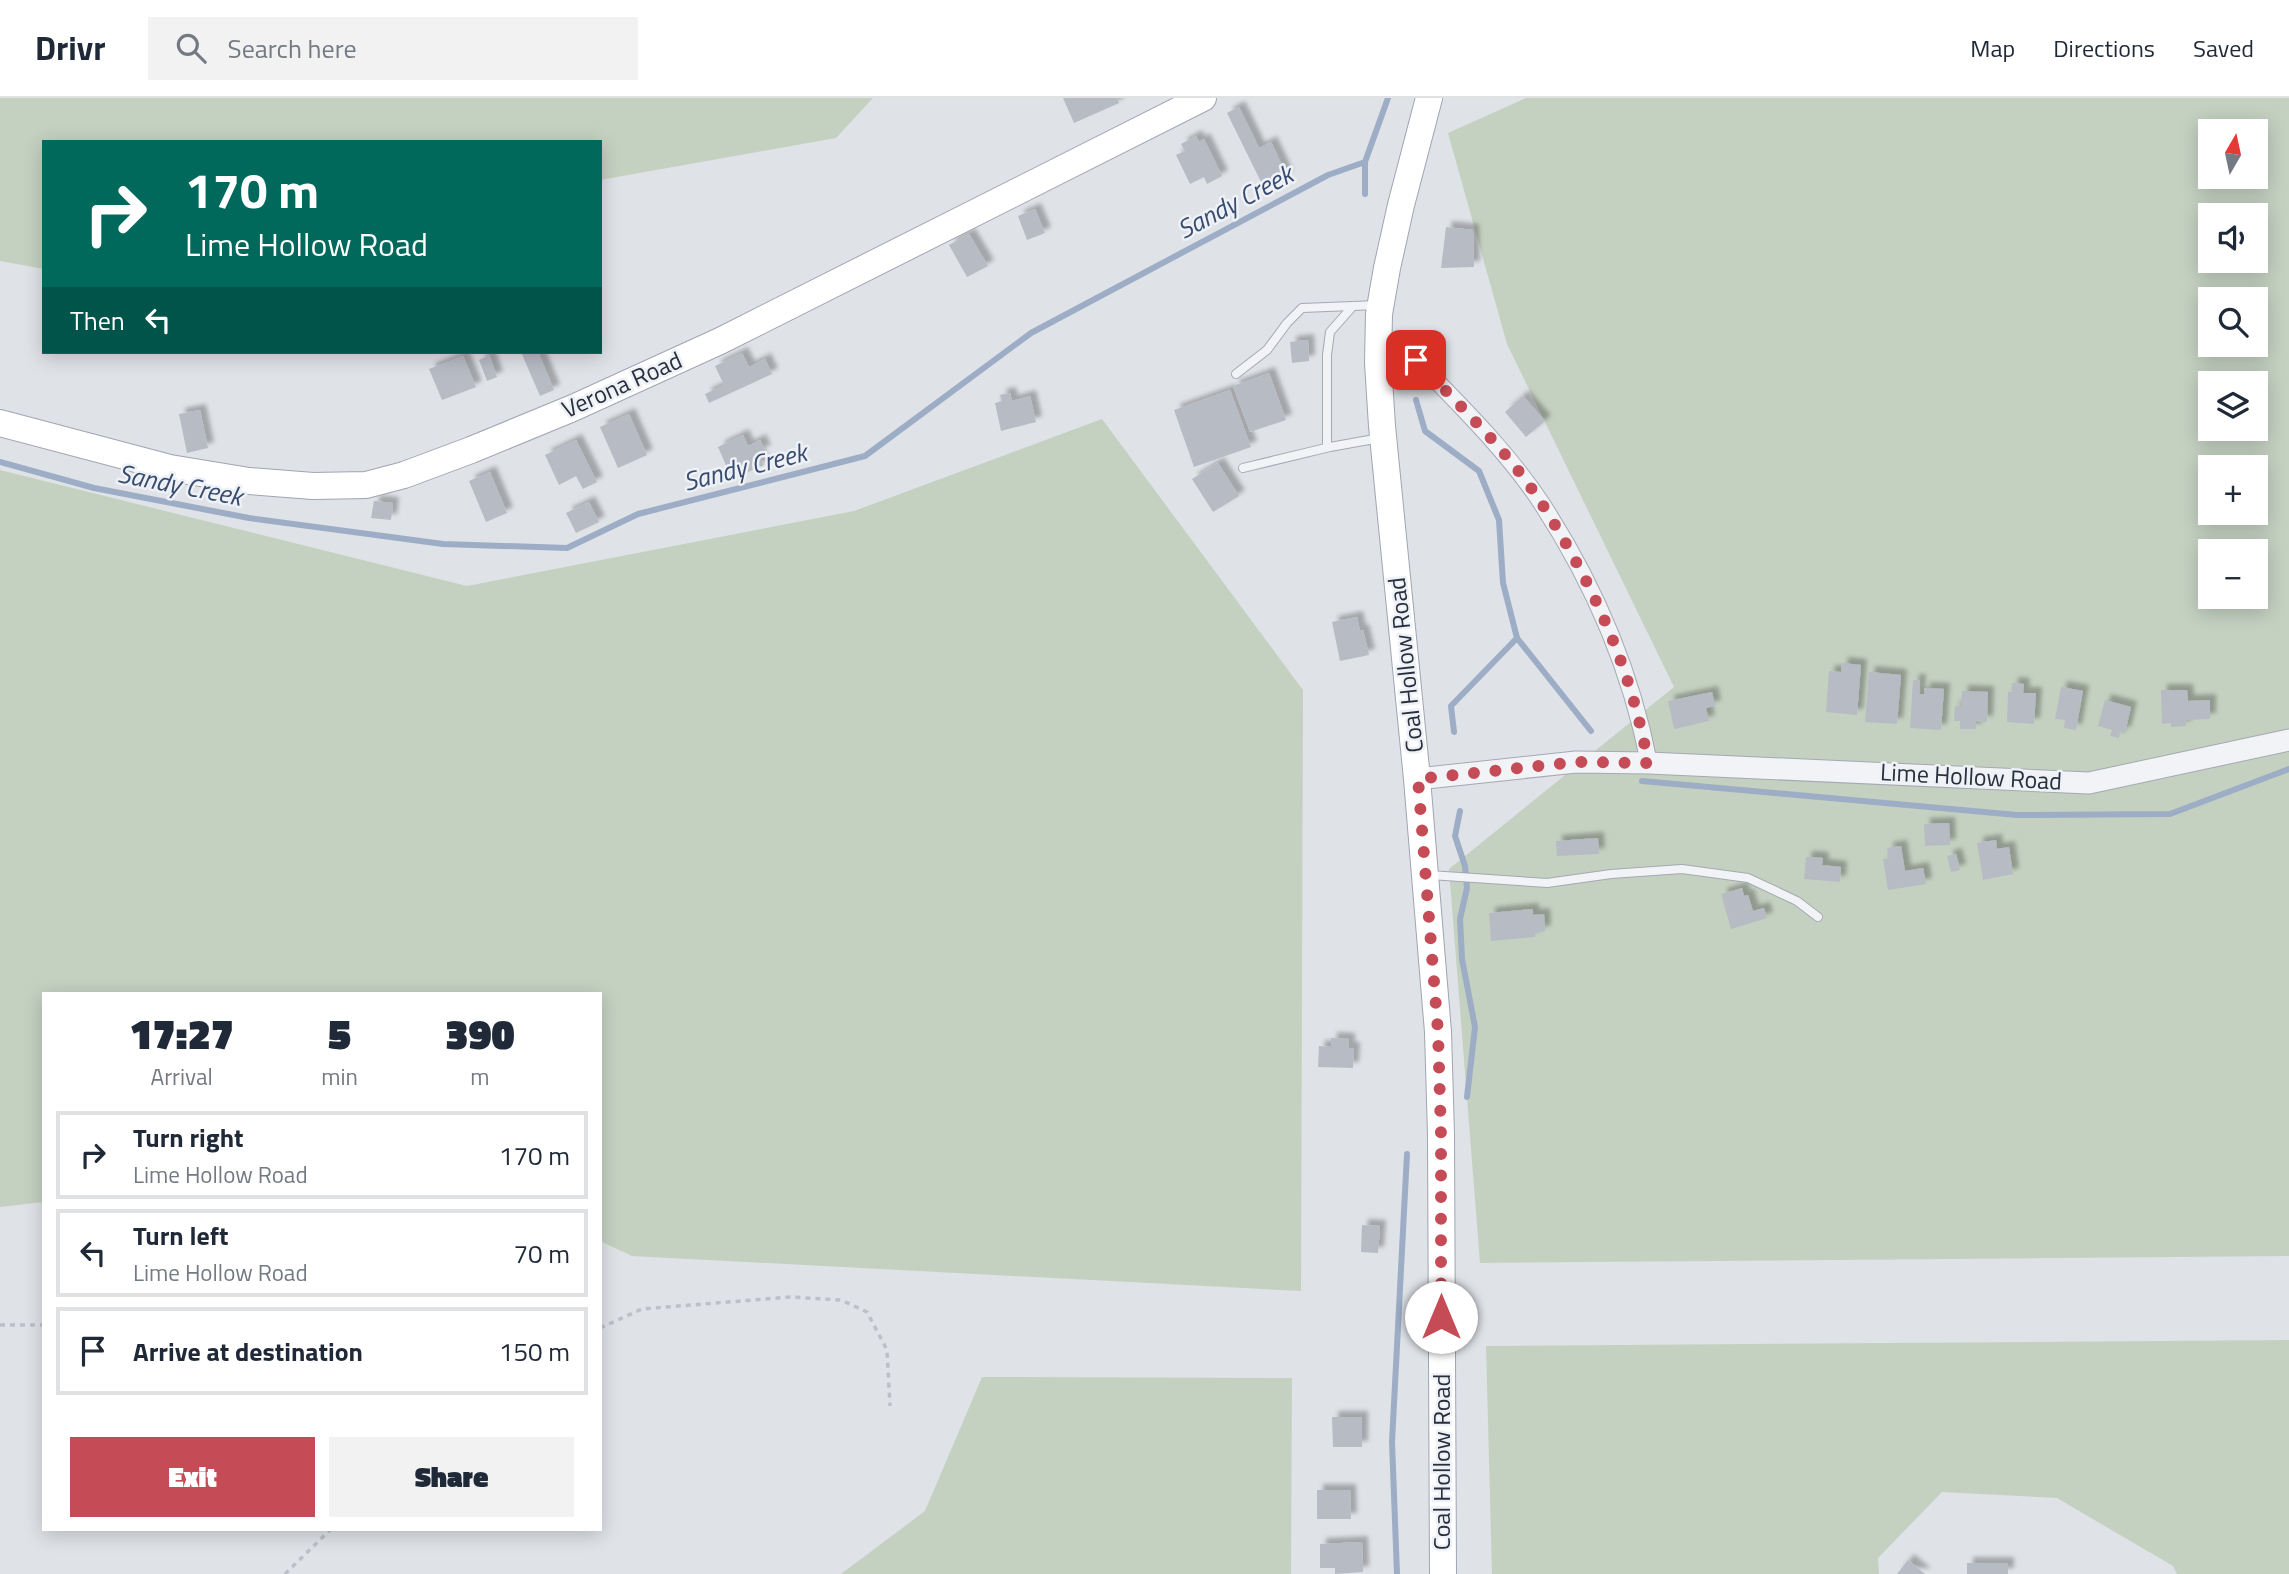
<!DOCTYPE html>
<html lang="en">
<head>
<meta charset="utf-8">
<style>
	body { margin:0; font-family:"Titillium Web",sans-serif; background:#f2f2f3; color:#1f2937; height:100vh; display:flex; flex-direction:column; font-size:26px; white-space:nowrap }
	* { box-sizing:border-box; margin:0 }
	p { font-size:23px; color:#747a83 }
	.icon { flex:none; width:38px; height:38px; fill:none; stroke:currentColor; stroke-width:2; stroke-linecap:round; stroke-linejoin:round }
	.map { position:relative; flex:1; overflow:hidden }
	.side { position:absolute; left:42px; top:894px; width:560px; height:539px; display:flex; flex-direction:column; background:#fff; border-radius:0px; box-shadow:0 4px 18px #0003 }
	.side>* { flex:none }
	.guide { position:absolute; left:42px; top:42px; width:560px; height:214px; border-radius:0px; box-shadow:0 4px 18px #0003; background:#00695c; color:#fff; overflow:hidden }
	.needle { width:46px; rotate:9deg }
	.tools { position:absolute; left:2198px; top:21px; display:grid; gap:14px }
	.tools a { display:grid; place-items:center; width:70px; height:70px; border-radius:0px; background:#fff; box-shadow:0 4px 18px #0003; font-size:35px }
	.pin { position:absolute; display:grid; place-items:center; width:60px; height:60px; color:#fff; margin:-30px; border-radius:14px; box-shadow:0 4px 10px #0006 }
	.me { position:absolute; width:77px; margin:-38px; rotate:0deg; stroke-linejoin:round; filter:drop-shadow(0 0 5px #0008) }
	.turn { display:flex; align-items:center; gap:24px; height:147px; padding:0 28px; font-size:32px }
	.turn .icon { width:91px; height:91px; stroke-width:2.5 }
	.turn b { display:block; font-size:49px; line-height:60px }
	.then { display:flex; align-items:center; height:66px; padding:0 28px; background:#0003; gap:14px; font-size:26px }
	.eta { display:flex; justify-content:space-evenly; align-items:center; height:119px; text-align:center }
	.eta b { font-size:42px; font-weight:800; line-height:49px }
	.primary-button { display:flex; gap:14px; margin-top:auto; padding:14px 28px }
	.primary-button a { flex:1; height:80px; border-radius:0px; background:#c54c56; color:#fff; font-size:28px; font-weight:800; line-height:80px; text-align:center }
	.primary-button a+a { background:#f2f2f3; color:#1f2937 }
	ul { padding:0; list-style:none }
	li { display:flex; align-items:center; gap:21px; height:88px; margin:0 14px 10px; padding:0 14px; border:4px solid #e0e1e3; border-radius:0px }
	li div { flex:1 }
	li b { display:block; font-size:26px }
	li em { font-style:normal }
	header { display:flex; align-items:center; gap:42px; box-sizing:border-box; height:98px; padding:0 35px; background:#fff; border-bottom:2px solid #e0e1e3 }
	header strong { font-size:33px }
	nav { display:flex; gap:38px; margin-inline-start:auto; font-size:24px }
	.search { width:490px; height:63px; background:#f2f2f3; display:flex; align-items:center; gap:18px; box-sizing:border-box; padding:0 24px; border-radius:0px; color:#747a83; font-size:26px }
	.map>svg:first-child { display:block }
	.green { fill:#c4d1c1; fill-rule:evenodd }
	.lines { fill:none; stroke-linecap:round; stroke-linejoin:round }
	.stream { stroke:#9cadc5; stroke-width:6 }
	.building { fill:#b7bbc4; filter:url(#shadow) }
	.service-casing { stroke:#a5a9b1; stroke-width:10 }
	.minor-casing { stroke:#a5a9b1; stroke-width:18 }
	.tertiary-casing { stroke:#a5a9b1; stroke-width:23 }
	.primary-casing { stroke:#9fa5b2; stroke-width:28 }
	.path { stroke:#bdc0c6; stroke-width:3.5; stroke-dasharray:5 5; stroke-linecap:butt }
	.service { stroke:#f1f3f6; stroke-width:8 }
	.minor { stroke:#f1f3f6; stroke-width:16 }
	.tertiary { stroke:#f1f3f6; stroke-width:21 }
	.primary { stroke:#fff; stroke-width:26 }
	.route { stroke:#c54c56; stroke-width:12; stroke-dasharray:0 21.6 }
	.labels { text-anchor:middle; stroke-width:5; stroke-linejoin:round; paint-order:stroke }
	.street-label { font-size:24px; fill:#292f3d; stroke:#eef1f5 }
	.water-label { font-size:26px; font-style:italic; fill:#364b6e; stroke:#eef1f5 }
</style>
</head>
<body>
<header>
<strong>Drivr</strong>
<div class="search"><svg class="icon" aria-label="search" viewBox="0 0 24 24"><circle cx="10" cy="10" r="6"/><path d="M15 15l6 6"/></svg>Search here</div>
<nav><a>Map</a><a>Directions</a><a>Saved</a></nav>
</header>
<div class="map">
<svg width="2289" height="1476" viewBox="0 0 2289 1476">
	<defs>
		<filter id="shadow"><feDropShadow dx="6" dy="-6" stdDeviation="2" flood-color="#0004"/></filter>
	</defs>
	<rect width="100%" height="100%" fill="#dfe2e7"/>
	<g class="green">
		<polygon points="0,0 873,0 836,40 600,82 600,44 44,44 44,171 0,163"/>
		<path d="M1526 0H2289V1158L1480 1165 1449 771 1674 589 1507 246 1448 35ZM2210 33H2256V79H2210ZM2210 117H2256V163H2210ZM2210 201H2256V247H2210ZM2210 285H2256V331H2210ZM2210 369H2256V415H2210ZM2210 453H2256V499H2210Z"/>
		<polygon points="1102,321 1303,592 1301,1193 632,1158 600,1143 600,896 44,896 44,1104 0,1109 0,372 467,488 854,413"/>
		<polygon points="2289,1242 2289,1476 2177,1476 2173,1468 2057,1400 1942,1394 1878,1460 1879,1476 1492,1476 1486,1248"/>
		<polygon points="982,1279 1292,1280 1291,1476 841,1476 925,1413"/>
	</g>
	<g class="lines">
		<g class="stream">
			<polyline points="1365,96 1365,64"/>
			<polyline points="1416,302 1425,333 1479,373 1499,422 1503,485 1517,540 1591,633"/>
			<polyline points="0,364 94,390 249,420 443,446 567,450 638,416 865,358 1031,235 1328,77 1365,64 1388,0"/>
			<polyline points="1454,634 1451,608 1517,540"/>
			<polyline points="1642,683 2017,717 2170,716 2289,671"/>
			<polyline points="1460,713 1455,738 1465,768 1467,790 1460,821 1462,861 1475,929 1467,999"/>
			<polyline points="1397,1476 1392,1344 1407,1056"/>
		</g>
	</g>
	<g class="building">
		<polygon points="1063,0 1117,0 1119,5 1074,25"/>
		<polygon points="1239,9 1259,50 1271,44 1287,78 1264,90 1227,15"/>
		<polygon points="1196,38 1199,44 1204,41 1222,78 1207,86 1204,79 1190,86 1176,57 1185,53 1181,46"/>
		<polygon points="1035,111 1045,135 1027,142 1018,118"/>
		<polygon points="1446,129 1473,132 1474,169 1441,170"/>
		<polygon points="969,136 988,168 967,179 949,147"/>
		<polygon points="1308,242 1309,263 1292,265 1290,244"/>
		<polygon points="521,254 538,254 554,292 540,298"/>
		<polygon points="742,255 749,269 765,261 772,276 709,305 705,296 724,287 715,268"/>
		<polygon points="489,257 497,279 487,283 479,262"/>
		<polygon points="463,258 476,289 442,302 429,271"/>
		<polygon points="1269,275 1286,322 1250,334 1233,288"/>
		<polygon points="1230,292 1251,349 1194,369 1174,312"/>
		<polygon points="1010,295 1012,303 1030,298 1036,324 1001,333 995,305 1002,303 1000,297"/>
		<polygon points="1523,298 1545,323 1526,339 1505,314"/>
		<polygon points="200,312 208,350 187,355 179,316"/>
		<polygon points="629,316 647,357 618,370 600,329"/>
		<polygon points="743,337 748,348 760,342 765,353 758,355 764,367 732,381 718,349"/>
		<polygon points="576,342 597,384 583,391 576,378 559,387 545,357"/>
		<polygon points="1218,365 1239,398 1213,414 1192,381"/>
		<polygon points="490,374 507,415 486,424 469,383"/>
		<polygon points="374,403 393,405 391,422 371,420"/>
		<polygon points="589,404 599,424 576,435 566,415"/>
		<polygon points="1357,519 1360,533 1363,532 1369,557 1340,563 1332,524"/>
		<polygon points="1842,565 1861,567 1857,617 1826,614 1829,573 1841,574"/>
		<polygon points="1869,574 1901,577 1897,626 1865,624"/>
		<polygon points="1913,582 1920,582 1919,596 1924,596 1924,590 1944,591 1941,632 1910,630"/>
		<polygon points="2012,585 2024,586 2023,595 2036,595 2034,626 2007,624 2008,594 2012,594"/>
		<polygon points="2061,589 2083,593 2076,632 2064,630 2065,622 2055,621"/>
		<polygon points="2161,592 2187,592 2188,603 2210,602 2210,621 2186,622 2186,628 2171,629 2171,625 2162,626"/>
		<polygon points="1962,593 1988,594 1987,624 1976,623 1976,631 1960,631 1960,623 1954,623 1955,608 1961,608"/>
		<polygon points="1712,594 1715,608 1706,610 1709,623 1674,631 1668,603"/>
		<polygon points="2105,602 2131,609 2125,635 2120,634 2119,640 2110,638 2112,632 2098,628"/>
		<polygon points="1949,725 1950,747 1925,748 1924,726"/>
		<polygon points="1598,740 1599,756 1557,758 1556,743"/>
		<polygon points="1996,742 1997,751 2009,749 2013,776 1983,782 1977,745"/>
		<polygon points="1901,748 1905,773 1923,770 1926,786 1888,792 1883,761 1889,760 1887,750"/>
		<polygon points="1956,756 1960,772 1951,774 1947,758"/>
		<polygon points="1806,759 1823,760 1822,767 1841,769 1840,784 1804,781"/>
		<polygon points="1742,790 1744,798 1748,797 1753,813 1764,810 1767,820 1731,831 1721,796"/>
		<polygon points="1533,811 1533,817 1544,816 1545,833 1535,835 1535,839 1491,843 1489,815"/>
		<polygon points="1331,940 1349,941 1349,950 1354,950 1353,970 1318,969 1319,948 1331,949"/>
		<polygon points="1362,1127 1380,1128 1378,1155 1361,1154"/>
		<polygon points="1332,1319 1362,1319 1362,1349 1333,1349"/>
		<polygon points="1317,1392 1350,1392 1351,1421 1317,1421"/>
		<polygon points="1362,1444 1363,1474 1335,1476 1335,1470 1320,1470 1320,1446"/>
		<polygon points="1908,1462 1925,1476 1897,1476"/>
		<rect x="1967" y="1465" width="41" height="11"/>
	</g>
	<g class="lines">
		<defs>
			<g id="service">
				<polyline points="1236,276 1267,252 1287,225 1302,210 1378,207"/>
				<polyline points="1327,349 1327,257 1330,234 1353,208"/>
				<polyline points="1243,370 1330,349 1380,340"/>
				<polyline points="1430,777 1547,785 1611,776 1682,771 1748,780 1797,803 1818,819"/>
			</g>
			<path id="minor" d="M1416 262C1460 307 1507 353 1542 406 1594 486 1631 572 1649 665"/>
			<polyline id="tertiary" points="1417,681 1576,664 1649,665 2089,685 2289,642"/>
			<g id="primary">
				<polyline points="1429,0 1401,107 1387,170 1379,216 1378,265 1382,328 1417,681 1438,934 1441,1037 1443,1476"/>
				<polyline points="0,325 170,370 249,383 313,388 366,387 404,377 471,352 573,310 720,243 1203,0"/>
			</g>
		</defs>
		<use href="#service" class="service-casing"/>
		<use href="#minor" class="minor-casing"/>
		<use href="#tertiary" class="tertiary-casing"/>
		<use href="#primary" class="primary-casing"/>
		<g class="path">
			<polyline points="0,1227 44,1227"/>
			<polyline points="600,1230 642,1211 790,1199 841,1202 867,1214 887,1252 890,1308"/>
			<polyline points="285,1476 330,1432"/>
		</g>
		<use href="#service" class="service"/>
		<use href="#minor" class="minor"/>
		<use href="#tertiary" class="tertiary"/>
		<use href="#primary" class="primary"/>
	</g>
	<g class="lines">
		<path class="route" d="M1416 262C1460 308 1508 353 1542 406 1593 486 1632 572 1648 665L1576 664 1418 681 1438 934 1441 1037V1219"/>
	</g>
	<g class="labels">
		<g class="street-label">
			<text transform="translate(622 287) rotate(-24)" y="8">Verona Road</text>
			<text transform="translate(1406 567) rotate(-96)" y="8">Coal Hollow Road</text>
			<text transform="translate(1971 679) rotate(3)" y="8">Lime Hollow Road</text>
			<text transform="translate(1442 1364) rotate(-90)" y="8">Coal Hollow Road</text>
		</g>
		<g class="water-label">
			<text transform="translate(1235 104) rotate(-28)" y="9">Sandy Creek</text>
			<text transform="translate(745 369) rotate(-14)" y="9">Sandy Creek</text>
			<text transform="translate(180 387) rotate(11)" y="9">Sandy Creek</text>
		</g>
	</g>
</svg>
<div class="tools">
<a><svg class="needle" viewBox="-14 -14 28 28"><path d="M0-13l5 13h-10z" fill="#e53935"/><path d="M0 13l5-13h-10z" fill="#747a83"/></svg></a>
<a><svg class="icon" aria-label="sound" viewBox="0 0 24 24"><path d="M4 9h4l5-4v14l-5-4H4zM17 9q2 3 0 6"/></svg></a>
<a><svg class="icon" aria-label="search" viewBox="0 0 24 24"><circle cx="10" cy="10" r="6"/><path d="M15 15l6 6"/></svg></a>
<a><svg class="icon" aria-label="layers" viewBox="0 0 24 24"><path d="M12 4l9 5-9 5-9-5zM3 14l9 5 9-5"/></svg></a>
<a>+</a>
<a>−</a>
</div>
<div class="pin" style="left:1416px;top:262px;background:#d93025"><svg class="icon" aria-label="arrive" viewBox="0 0 24 24"><path d="M6 21V4h12l-3 4 3 4H6"/></svg></div>
<svg class="me" style="left:1441px;top:1219px" viewBox="-20 -20 40 40"><circle r="19" fill="#fff"/><path d="M0-13L10 11 0 6-10 11z" fill="#c54c56"/></svg>
<div class="guide">
<div class="turn"><svg class="icon" aria-label="right" viewBox="0 0 24 24"><path d="M7 20v-9h11M14 6l5 5-5 5"/></svg><div><b>170 m</b>Lime Hollow Road</div></div>
<div class="then">Then<svg class="icon" aria-label="left" viewBox="0 0 24 24"><path d="M17 20v-9H6M10 6l-5 5 5 5"/></svg></div>
</div>
<section class="side">
<div class="eta">
<div><b>17:27</b><p>Arrival</p></div>
<div><b>5</b><p>min</p></div>
<div><b>390</b><p>m</p></div>
</div>
<ul>
<li><svg class="icon" aria-label="right" viewBox="0 0 24 24"><path d="M7 20v-9h11M14 6l5 5-5 5"/></svg><div><b>Turn right</b><p>Lime Hollow Road</p></div><em>170 m</em></li>
<li><svg class="icon" aria-label="left" viewBox="0 0 24 24"><path d="M17 20v-9H6M10 6l-5 5 5 5"/></svg><div><b>Turn left</b><p>Lime Hollow Road</p></div><em>70 m</em></li>
<li><svg class="icon" aria-label="arrive" viewBox="0 0 24 24"><path d="M6 21V4h12l-3 4 3 4H6"/></svg><div><b>Arrive at destination</b></div><em>150 m</em></li>
</ul>
<div class="primary-button"><a>Exit</a><a>Share</a></div>
</section>
</div>
</body>
</html>
